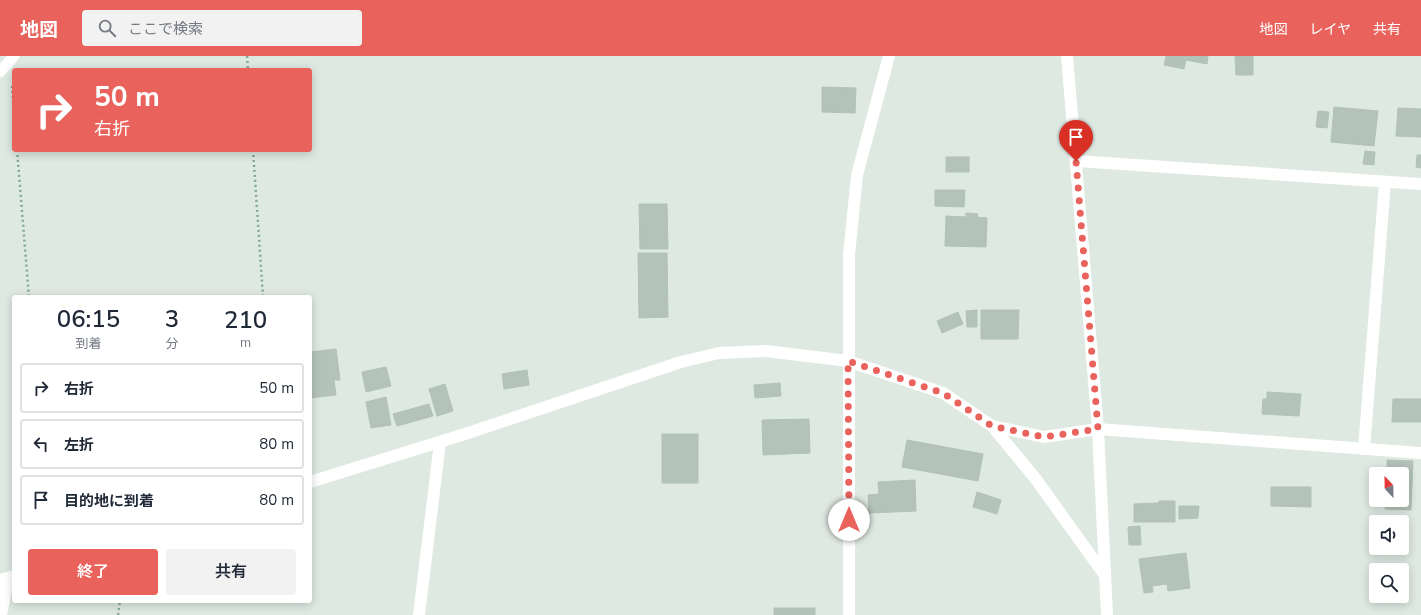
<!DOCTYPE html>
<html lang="ja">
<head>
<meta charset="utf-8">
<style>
	body { margin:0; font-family:"Nunito Sans","Noto Sans JP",sans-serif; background:#f2f2f3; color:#1f2937; height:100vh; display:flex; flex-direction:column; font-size:15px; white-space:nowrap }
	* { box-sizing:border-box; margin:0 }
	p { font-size:13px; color:#747a83 }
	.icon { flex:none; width:22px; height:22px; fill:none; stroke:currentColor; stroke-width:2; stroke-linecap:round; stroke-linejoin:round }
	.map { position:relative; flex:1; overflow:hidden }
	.sheet { position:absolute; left:12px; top:239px; width:300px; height:308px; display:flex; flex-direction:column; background:#fff; border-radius:4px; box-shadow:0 2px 10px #0003 }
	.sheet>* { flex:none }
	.top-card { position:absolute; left:12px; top:12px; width:300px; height:84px; border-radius:4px; box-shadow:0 2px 10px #0003; background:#e9635c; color:#fff; overflow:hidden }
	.needle { width:26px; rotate:338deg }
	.controls { position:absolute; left:1369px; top:411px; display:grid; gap:8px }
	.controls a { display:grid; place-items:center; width:40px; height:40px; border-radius:4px; background:#fff; box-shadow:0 2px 10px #0003; font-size:20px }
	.pin { position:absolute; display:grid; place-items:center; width:34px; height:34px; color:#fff; margin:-41px -17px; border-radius:50% 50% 50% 0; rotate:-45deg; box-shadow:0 0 4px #0007 }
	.pin .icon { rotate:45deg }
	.me { position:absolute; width:44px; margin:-22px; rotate:0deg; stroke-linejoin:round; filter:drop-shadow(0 0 3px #0008) }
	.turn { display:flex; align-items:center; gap:14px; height:84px; padding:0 16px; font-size:18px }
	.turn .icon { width:52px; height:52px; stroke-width:2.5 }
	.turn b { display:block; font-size:28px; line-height:34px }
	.eta { display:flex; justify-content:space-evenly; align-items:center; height:68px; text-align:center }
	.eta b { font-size:24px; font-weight:600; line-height:28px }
	.primary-button { display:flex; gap:8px; margin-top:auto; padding:8px 16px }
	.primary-button a { flex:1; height:46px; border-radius:4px; background:#e9635c; color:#fff; font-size:16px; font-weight:600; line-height:46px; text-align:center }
	.primary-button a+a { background:#f2f2f3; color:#1f2937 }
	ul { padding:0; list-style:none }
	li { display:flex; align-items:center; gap:12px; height:50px; margin:0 8px 6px; padding:0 8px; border:2px solid #e0e1e3; border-radius:4px }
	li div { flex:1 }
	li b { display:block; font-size:15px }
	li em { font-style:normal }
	header { display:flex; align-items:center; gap:24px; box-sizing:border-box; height:56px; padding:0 20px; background:#e9635c; color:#fff }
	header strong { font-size:19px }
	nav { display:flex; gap:22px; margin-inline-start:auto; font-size:14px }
	.search { width:280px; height:36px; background:#f2f2f3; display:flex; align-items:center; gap:10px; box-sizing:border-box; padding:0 14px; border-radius:4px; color:#747a83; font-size:15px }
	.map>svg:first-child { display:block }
	.building { fill:#b4c3ba; stroke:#b1c2b7 }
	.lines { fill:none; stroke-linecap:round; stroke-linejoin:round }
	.path { stroke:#80aa95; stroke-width:2.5; stroke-dasharray:2 3; stroke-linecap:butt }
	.service { stroke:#fff; stroke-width:11 }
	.minor { stroke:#fff; stroke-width:12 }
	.tertiary { stroke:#fff; stroke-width:12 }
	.route { stroke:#e9635c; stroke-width:7; stroke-dasharray:0 12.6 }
</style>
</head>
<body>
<header>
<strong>地図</strong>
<div class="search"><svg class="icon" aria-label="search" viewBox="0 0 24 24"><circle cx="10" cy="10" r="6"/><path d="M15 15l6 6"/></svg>ここで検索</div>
<nav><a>地図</a><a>レイヤ</a><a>共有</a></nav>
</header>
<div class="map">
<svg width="1421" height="559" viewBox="0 0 1421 559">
	<rect width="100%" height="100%" fill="#dee9e2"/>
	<g class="building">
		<polygon points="1166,0 1208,0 1207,8 1186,4 1184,13 1164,9"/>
		<polygon points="1235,0 1253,0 1253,19 1236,19"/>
		<polygon points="822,31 856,32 855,57 822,56"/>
		<polygon points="1334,51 1378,55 1374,90 1331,86"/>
		<polygon points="1398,52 1421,53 1421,81 1396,80"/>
		<polygon points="1318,55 1329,56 1327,72 1316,71"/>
		<polygon points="1365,95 1375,96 1374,109 1363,108"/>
		<polygon points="1417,99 1421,99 1421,112 1416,111"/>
		<rect x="946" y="101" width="23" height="15"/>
		<polygon points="935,134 965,134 964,151 935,150"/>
		<polygon points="639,148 667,148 668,193 640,193"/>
		<polygon points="966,157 978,158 977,161 987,162 986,191 945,190 946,160 966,161"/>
		<polygon points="638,197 667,197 668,261 639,262"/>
		<polygon points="977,254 977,271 967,271 966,255"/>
		<polygon points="981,254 1019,254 1018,283 981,283"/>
		<polygon points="958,256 963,268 942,277 937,265"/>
		<polygon points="336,293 340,324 334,324 336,339 310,342 310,296"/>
		<polygon points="386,311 391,330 366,336 362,316"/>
		<polygon points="527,314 529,329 504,333 502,318"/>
		<polygon points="780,327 781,340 755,342 754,329"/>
		<polygon points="445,328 453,355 437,360 429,333"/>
		<polygon points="1267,336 1301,338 1299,360 1262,358 1263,343 1267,343"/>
		<polygon points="386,341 391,369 371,372 366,346"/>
		<polygon points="1393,343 1421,343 1421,366 1392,366"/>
		<polygon points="429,348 433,360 397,370 393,358"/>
		<polygon points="809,363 810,397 763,399 762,364"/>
		<rect x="662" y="378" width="36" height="49"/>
		<polygon points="907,384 983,398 978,425 902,411"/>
		<polygon points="1387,404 1413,405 1411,454 1385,453 1386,444 1402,444 1402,418 1387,418"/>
		<polygon points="915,424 916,455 869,457 868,439 879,438 878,426"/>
		<polygon points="1271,431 1311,431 1311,451 1271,450"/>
		<polygon points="977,436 1001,444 997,458 973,451"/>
		<polygon points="1159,445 1175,445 1175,466 1134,466 1134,448 1159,447"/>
		<polygon points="1179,450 1199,450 1198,462 1179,463"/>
		<polygon points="1140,470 1141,489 1129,489 1128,471"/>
		<polygon points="1186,497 1190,532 1168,535 1167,528 1152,530 1153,536 1144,537 1139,503"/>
		<rect x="774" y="552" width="41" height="7"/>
	</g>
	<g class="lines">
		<g class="path">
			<polyline points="247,0 248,14"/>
			<polyline points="12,30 14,58"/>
			<polyline points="17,94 29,241"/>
			<polyline points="253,94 263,241"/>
			<polyline points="118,559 120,545"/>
		</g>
		<polyline class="service" points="0,16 14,0"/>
		<g class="minor">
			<polyline points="1067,0 1098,373 1107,559"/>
			<polyline points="1076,105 1421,128"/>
			<polyline points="1098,373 1421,397"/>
			<polyline points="1364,393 1385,126"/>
			<polyline points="1,559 8,522"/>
			<polyline points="419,559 440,386"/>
			<polyline points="849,559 849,199 857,119 889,0"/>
		</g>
		<g class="tertiary">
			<polyline points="992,370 1044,381 1098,373"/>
			<polyline points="310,426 465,378 681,306 719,297 766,295 848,305 943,337 992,370 1035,422 1104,518"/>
			<polyline points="0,524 14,520"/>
		</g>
	</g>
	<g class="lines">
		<polyline class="route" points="849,464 848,305 943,337 992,370 1044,381 1098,373 1076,105"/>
	</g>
</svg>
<div class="controls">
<a><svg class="needle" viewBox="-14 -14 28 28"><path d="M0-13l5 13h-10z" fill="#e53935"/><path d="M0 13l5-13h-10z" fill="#747a83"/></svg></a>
<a><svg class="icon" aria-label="sound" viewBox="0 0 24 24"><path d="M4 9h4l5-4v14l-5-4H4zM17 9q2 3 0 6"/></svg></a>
<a><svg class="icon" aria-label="search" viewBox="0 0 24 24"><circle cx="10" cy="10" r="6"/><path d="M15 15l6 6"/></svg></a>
</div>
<div class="pin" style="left:1076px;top:105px;background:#d93025"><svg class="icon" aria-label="arrive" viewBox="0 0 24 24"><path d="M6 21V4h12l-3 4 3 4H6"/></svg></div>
<svg class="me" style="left:849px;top:464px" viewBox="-20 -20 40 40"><circle r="19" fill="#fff"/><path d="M0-13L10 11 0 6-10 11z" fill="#e9635c"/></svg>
<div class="top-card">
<div class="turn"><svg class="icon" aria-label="right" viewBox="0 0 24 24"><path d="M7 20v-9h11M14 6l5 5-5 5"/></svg><div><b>50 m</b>右折</div></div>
</div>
<section class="sheet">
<div class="eta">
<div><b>06:15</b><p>到着</p></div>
<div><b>3</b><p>分</p></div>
<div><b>210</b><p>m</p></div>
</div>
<ul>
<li><svg class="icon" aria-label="right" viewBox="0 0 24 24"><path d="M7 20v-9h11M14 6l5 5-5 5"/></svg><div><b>右折</b></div><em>50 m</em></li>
<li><svg class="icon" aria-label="left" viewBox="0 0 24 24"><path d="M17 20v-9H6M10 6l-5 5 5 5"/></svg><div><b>左折</b></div><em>80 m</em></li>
<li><svg class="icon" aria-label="arrive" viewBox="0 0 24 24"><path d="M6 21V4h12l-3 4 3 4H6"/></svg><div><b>目的地に到着</b></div><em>80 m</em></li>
</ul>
<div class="primary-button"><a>終了</a><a>共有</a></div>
</section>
</div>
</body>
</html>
